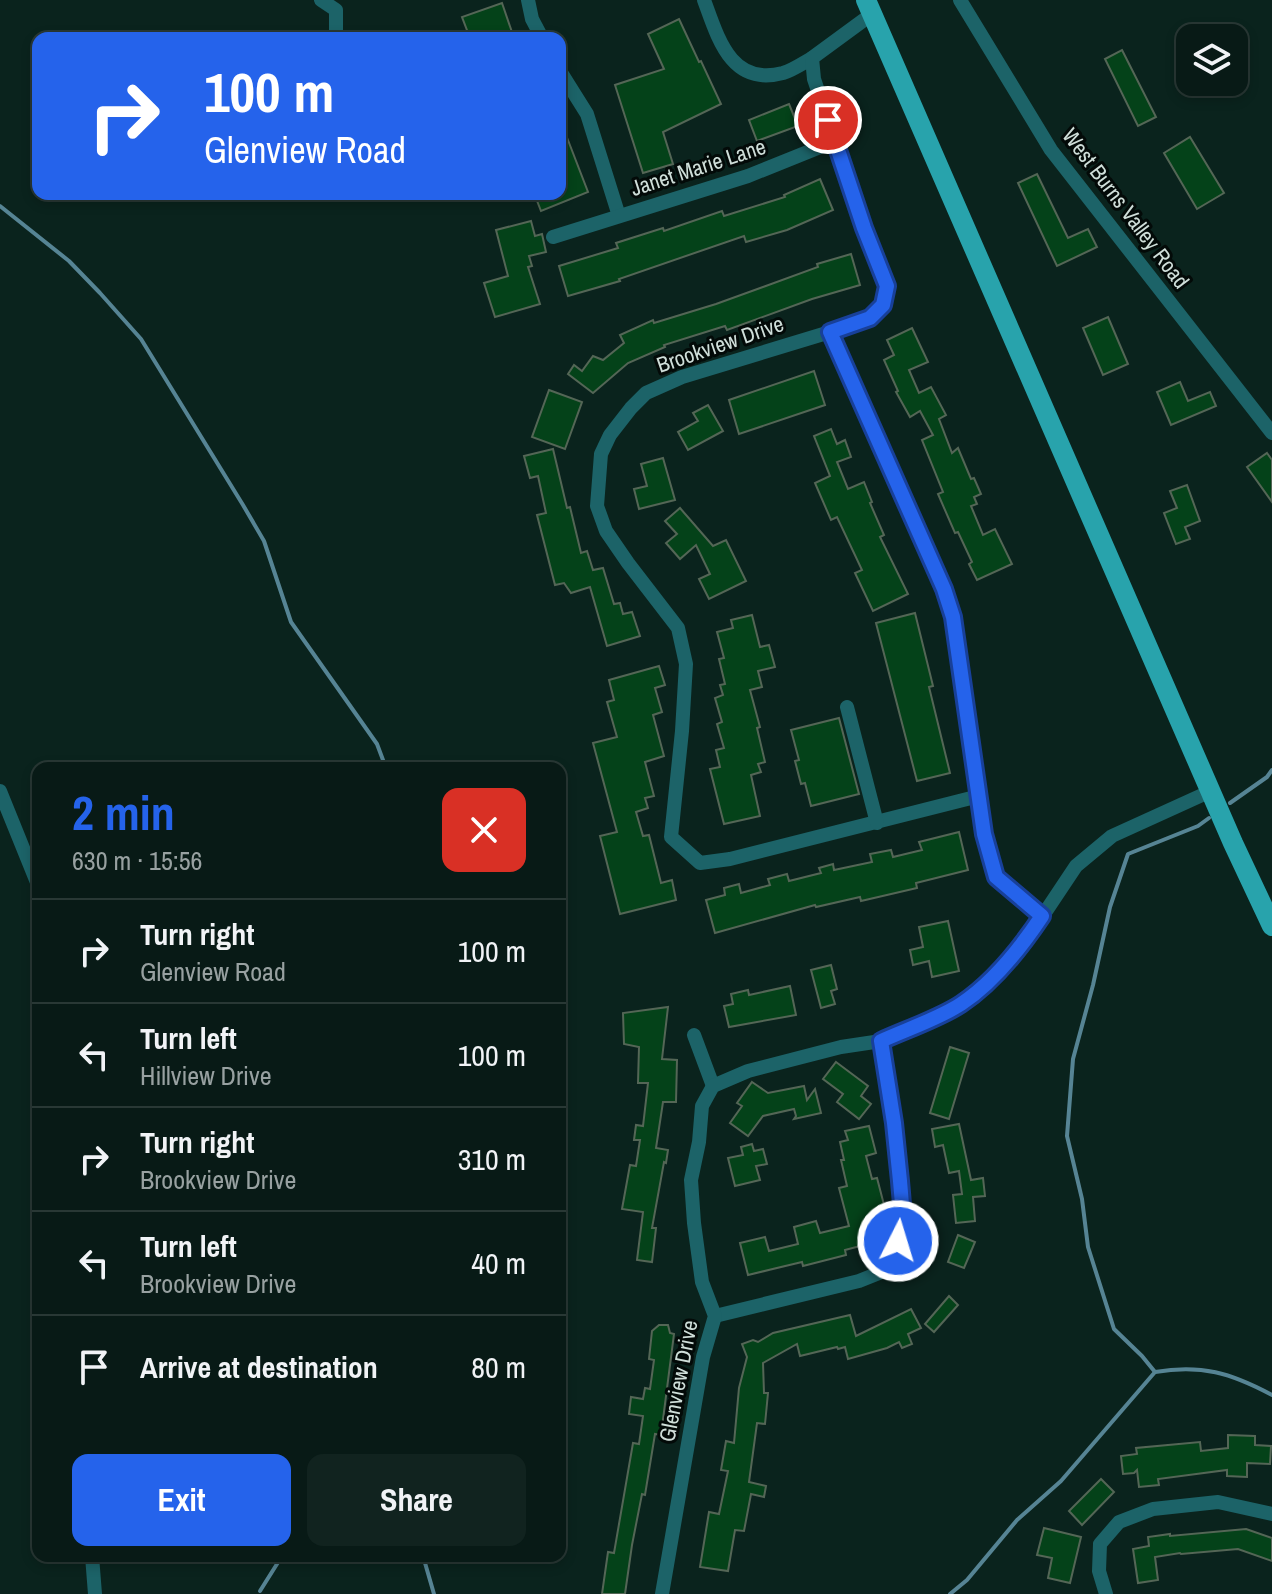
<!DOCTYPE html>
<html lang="en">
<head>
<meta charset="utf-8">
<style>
	body { margin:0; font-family:"Archivo Narrow",sans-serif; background:#11231f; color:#f1f3f6; height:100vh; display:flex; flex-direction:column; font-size:30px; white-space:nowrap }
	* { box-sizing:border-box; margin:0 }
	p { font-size:26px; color:#98a1a1 }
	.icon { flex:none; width:44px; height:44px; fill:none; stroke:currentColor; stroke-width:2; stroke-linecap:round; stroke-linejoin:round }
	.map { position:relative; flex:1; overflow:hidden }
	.sheet { position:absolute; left:32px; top:762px; width:534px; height:800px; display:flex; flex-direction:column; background:#081a16; border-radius:16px; box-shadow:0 4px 12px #0003,0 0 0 2px #293835 }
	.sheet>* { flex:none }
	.top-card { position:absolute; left:32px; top:32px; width:534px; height:168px; border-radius:16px; box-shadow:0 4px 12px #0003,0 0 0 2px #293835; background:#2563eb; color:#fff; overflow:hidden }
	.buttons { position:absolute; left:1176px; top:24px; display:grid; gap:16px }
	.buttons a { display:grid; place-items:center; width:72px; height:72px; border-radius:16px; background:#081a16; box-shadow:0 4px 12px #0003,0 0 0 2px #293835; font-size:40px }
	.pin { position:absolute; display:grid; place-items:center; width:68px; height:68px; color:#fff; margin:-34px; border:4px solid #fff; border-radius:50%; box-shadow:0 2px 8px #0007 }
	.me { position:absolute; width:88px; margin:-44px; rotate:5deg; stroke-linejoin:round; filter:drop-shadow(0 0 6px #0008) }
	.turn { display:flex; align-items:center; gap:28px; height:168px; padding:0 40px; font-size:36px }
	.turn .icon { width:104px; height:104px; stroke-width:2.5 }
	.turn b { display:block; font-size:56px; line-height:68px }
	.round { display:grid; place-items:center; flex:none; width:84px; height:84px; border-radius:16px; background:#11231f }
	.summary { display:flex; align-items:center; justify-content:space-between; height:136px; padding:0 40px }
	h1 { font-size:48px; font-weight:800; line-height:60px; color:#2563eb }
	.button { display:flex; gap:16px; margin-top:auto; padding:16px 40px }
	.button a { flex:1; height:92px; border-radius:16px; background:#2563eb; color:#fff; font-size:32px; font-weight:800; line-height:92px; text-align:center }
	.button a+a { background:#11231f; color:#f1f3f6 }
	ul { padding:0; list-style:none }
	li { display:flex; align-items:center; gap:24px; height:104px; padding:0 40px; border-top:2px solid #293835 }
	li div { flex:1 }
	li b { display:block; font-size:30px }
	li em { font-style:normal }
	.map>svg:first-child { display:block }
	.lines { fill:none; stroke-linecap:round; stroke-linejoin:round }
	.stream { stroke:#568494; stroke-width:4 }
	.building { fill:#044219; stroke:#546656; stroke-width:2 }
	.minor { stroke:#1c6368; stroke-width:14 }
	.primary { stroke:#28a3ac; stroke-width:20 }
	.route-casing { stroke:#184099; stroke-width:20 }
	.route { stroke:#2563eb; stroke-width:14 }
	.labels { text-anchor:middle; stroke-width:6; stroke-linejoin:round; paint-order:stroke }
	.street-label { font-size:22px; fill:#cfded9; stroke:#030a08 }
</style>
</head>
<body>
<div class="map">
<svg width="1272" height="1594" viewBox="0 0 1272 1594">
	<rect width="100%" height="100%" fill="#0a231d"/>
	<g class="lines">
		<g class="stream">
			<polyline points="0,206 69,261 100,293 141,339 243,505 264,541 291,622 377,744 386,768"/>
			<polyline points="1230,803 1267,777 1272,770"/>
			<polyline points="1155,1372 1142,1356 1114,1329 1088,1247 1082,1199 1067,1136 1073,1059 1093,985 1110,907 1128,854 1198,826 1209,818"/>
			<polyline points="423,1556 434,1594"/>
			<polyline points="260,1591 282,1556"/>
			<path d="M950 1594 967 1580 1017 1520 1061 1481 1155 1372C1201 1364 1231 1373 1272 1395"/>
		</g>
	</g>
	<g class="building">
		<polygon points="502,3 514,38 470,38 462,17"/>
		<polygon points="679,19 699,62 701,61 721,104 663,132 673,164 643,173 615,85 664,69 648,34"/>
		<polygon points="1122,50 1156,117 1138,126 1105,59"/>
		<polygon points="789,104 798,126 757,141 749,120"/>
		<polygon points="561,122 588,192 541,211 536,198 547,194 560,194"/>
		<polygon points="1190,137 1224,193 1197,209 1164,153"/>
		<polygon points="1037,174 1068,238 1088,229 1097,247 1057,266 1018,183"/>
		<polygon points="820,179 833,210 787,230 746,242 744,236 619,279 620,281 568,296 559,266 618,248 616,243 663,228 664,231 722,211 724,216 785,197 784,195"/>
		<polygon points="531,221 535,236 542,234 546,252 529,256 532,266 528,267 540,304 495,317 484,283 508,276 496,230"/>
		<polygon points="851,254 860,285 812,299 727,330 725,326 664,345 665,347 628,363 593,393 568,374 574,365 582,371 593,356 603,360 624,343 620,335 653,320 654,323 716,304 818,267 817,264"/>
		<polygon points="1108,317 1128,364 1103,375 1083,328"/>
		<polygon points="912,328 928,362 909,370 919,393 931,387 946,415 939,419 952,453 958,448 971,479 974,478 981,494 974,497 977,504 971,506 983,535 995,529 1012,564 977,580 969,564 972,562 958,532 955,533 938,494 943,492 922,440 933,435 920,411 910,417 896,392 898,391 884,360 894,355 887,340"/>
		<polygon points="814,371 825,405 739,434 729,400"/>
		<polygon points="1180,382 1188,401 1210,392 1216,406 1171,425 1157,392"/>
		<polygon points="549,390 582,402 565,449 532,437"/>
		<polygon points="708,405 723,431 688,450 678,432 698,421 693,413"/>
		<polygon points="831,429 837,444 845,440 851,457 837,462 848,489 864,482 872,502 870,503 884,535 880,537 908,594 873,611 855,573 862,570 837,517 831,520 815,483 830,476 814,436"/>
		<polygon points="553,449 567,508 570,507 581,553 587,551 593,570 603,568 614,604 620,603 623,614 632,612 640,636 607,646 590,587 571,593 564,583 555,585 537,515 546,513 538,476 530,478 524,456"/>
		<polygon points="1267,453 1272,460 1272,502 1247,467"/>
		<polygon points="663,458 675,500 639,509 634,489 647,486 641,464"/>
		<polygon points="1187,485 1200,521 1185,527 1190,539 1176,544 1164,513 1177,508 1170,491"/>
		<polygon points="680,508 713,546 726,540 746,581 709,599 699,579 710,574 696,545 680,559 666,543 677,534 665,521"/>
		<polygon points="915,613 933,686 929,687 950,773 917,781 876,623"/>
		<polygon points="752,615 760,647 769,645 775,667 758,671 762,687 750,690 760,727 757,728 765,762 758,764 761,772 751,775 760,816 724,824 710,769 720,767 716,750 724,748 717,724 722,722 715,698 723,695 720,685 725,684 719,659 724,658 717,632 733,628 731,620"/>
		<polygon points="659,666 665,685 655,688 662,712 653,715 664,756 645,762 654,796 645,798 648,808 636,812 643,836 649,835 661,883 672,880 676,900 620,914 600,836 617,832 593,743 617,737 607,702 614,700 609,680"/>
		<polygon points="839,718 859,794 811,806 805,783 801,784 795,761 799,760 791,730"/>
		<polygon points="959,832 968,870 916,883 917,888 861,901 860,897 816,907 815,905 715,933 706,900 725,895 724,888 739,884 741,893 770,885 768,879 787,874 789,881 821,873 819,868 833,864 834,870 872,862 870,854 891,850 893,857 922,850 919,842"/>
		<polygon points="948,921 959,971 932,977 929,961 913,965 910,950 923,947 919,927"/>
		<polygon points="831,965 837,989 831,991 835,1004 821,1008 811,970"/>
		<polygon points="790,986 796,1015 729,1027 724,1006 733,1004 731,994 748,990 749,995"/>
		<polygon points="668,1007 662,1059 677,1060 676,1102 663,1102 656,1148 668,1150 666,1163 664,1162 652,1228 656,1228 652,1262 637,1260 643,1212 622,1209 630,1165 636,1166 640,1140 634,1140 636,1125 643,1126 648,1083 638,1083 639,1047 624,1044 623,1013"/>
		<polygon points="950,1047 969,1053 949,1119 930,1113"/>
		<polygon points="836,1062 868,1086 861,1096 871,1104 859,1119 837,1102 843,1094 823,1079"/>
		<polygon points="752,1082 768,1093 804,1086 807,1100 815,1089 821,1113 794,1119 796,1116 794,1109 763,1116 748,1136 730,1123 742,1106 737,1103"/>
		<polygon points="959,1124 971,1180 983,1178 985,1196 973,1197 975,1221 956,1223 953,1195 962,1194 959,1171 949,1173 943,1145 935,1147 932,1129"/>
		<polygon points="869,1126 876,1153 866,1156 872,1179 877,1178 889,1224 876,1227 879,1241 845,1250 846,1255 803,1266 802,1262 748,1275 740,1243 765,1237 769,1251 798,1244 794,1227 816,1221 820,1233 849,1226 839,1188 847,1186 841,1160 844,1160 840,1142 848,1140 845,1131"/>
		<polygon points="752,1144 754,1151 763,1149 767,1164 756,1166 760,1180 735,1186 728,1158 743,1155 741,1147"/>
		<polygon points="958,1235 975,1242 964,1268 948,1262"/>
		<polygon points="949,1296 958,1305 934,1332 925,1324"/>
		<polygon points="911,1309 921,1328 908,1334 912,1344 902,1348 899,1342 887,1348 848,1359 845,1347 838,1349 837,1347 800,1356 797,1344 763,1363 764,1393 768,1393 765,1424 757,1423 749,1482 766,1486 764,1497 751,1494 744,1531 735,1530 728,1571 700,1567 709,1512 719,1514 728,1471 721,1470 726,1441 734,1443 739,1388 747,1357 742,1344 753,1340 758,1342 773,1333 850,1315 856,1336"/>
		<polygon points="659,1325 668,1325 670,1333 674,1334 661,1435 655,1434 645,1495 642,1494 632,1545 625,1594 602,1594 608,1552 614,1553 633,1443 639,1444 643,1416 629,1414 631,1397 643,1399 645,1388 650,1389 654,1360 649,1359 652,1331"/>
		<polygon points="1228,1435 1255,1436 1255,1445 1271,1446 1270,1464 1247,1463 1247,1477 1227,1476 1227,1470 1158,1479 1159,1485 1139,1487 1137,1470 1134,1473 1123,1474 1121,1456 1137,1454 1136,1448 1200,1442 1201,1451 1228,1448"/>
		<polygon points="1101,1479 1114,1492 1082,1525 1069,1511"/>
		<polygon points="1044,1528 1081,1537 1070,1583 1048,1578 1052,1558 1037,1555"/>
		<polygon points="1246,1529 1272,1538 1272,1561 1238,1549 1181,1554 1180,1553 1155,1557 1158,1580 1138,1583 1133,1549 1149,1546 1148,1537 1170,1534 1170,1536"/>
	</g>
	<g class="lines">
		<g class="minor">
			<polyline points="321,0 336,10 336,33 331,38"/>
			<polyline points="528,0 532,19 542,38"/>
			<path d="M704 0C718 38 731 87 783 73 793 70 803 63 812 58"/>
			<polyline points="960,0 1051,150 1272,433"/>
			<polyline points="872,14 812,58 814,79 864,228 887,286 883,305 870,318 830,332 682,377 646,393 631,408 610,435 601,454 597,506 606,531 628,563 678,628 686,664 682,731 671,837 700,863 730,859 979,796"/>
			<polyline points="560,71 587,114 619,216"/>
			<polyline points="553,237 748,176 835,141"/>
			<polyline points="830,332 944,589 953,617 984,834 996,877 1042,916"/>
			<polyline points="847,707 877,823"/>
			<polyline points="0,791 38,885"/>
			<polyline points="694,1035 713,1086"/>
			<polyline points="715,1316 859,1281 879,1273 890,1262 898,1241 903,1216 894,1123 881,1041"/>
			<polyline points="92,1556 95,1594"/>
			<polyline points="662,1594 703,1357 715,1316 702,1282 694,1223 691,1180 699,1142 702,1106 713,1086 748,1071 841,1047 881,1041 959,1005 979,990 1001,970 1038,923 1076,866 1112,836 1211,791"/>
			<polyline points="1106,1594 1099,1571 1100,1544 1119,1522 1153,1509 1218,1502 1272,1514"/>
		</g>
		<polyline class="primary" points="866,0 1233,843 1272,926"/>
	</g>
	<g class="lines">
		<defs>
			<path id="route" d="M828 120 864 228 887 286 883 305 870 318 830 332 944 589 953 617 984 834 996 877 1042 916C1020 949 994 982 961 1004 940 1018 905 1030 881 1041L894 1123 900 1181 903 1216 898 1241"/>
		</defs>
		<use href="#route" class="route-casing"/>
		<use href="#route" class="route"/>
	</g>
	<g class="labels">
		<g class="street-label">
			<text transform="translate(698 167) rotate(-18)" y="8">Janet Marie Lane</text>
			<text transform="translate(1126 208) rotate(53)" y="8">West Burns Valley Road</text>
			<text transform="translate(720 344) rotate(-19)" y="8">Brookview Drive</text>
			<text transform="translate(678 1381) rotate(-79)" y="8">Glenview Drive</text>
		</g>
	</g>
</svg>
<div class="buttons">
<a><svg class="icon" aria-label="layers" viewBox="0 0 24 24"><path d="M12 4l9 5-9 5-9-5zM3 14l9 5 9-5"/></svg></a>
</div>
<div class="pin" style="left:828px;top:120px;background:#d93025"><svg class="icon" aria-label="arrive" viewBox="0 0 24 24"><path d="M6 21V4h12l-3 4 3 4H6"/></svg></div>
<svg class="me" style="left:898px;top:1241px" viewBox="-20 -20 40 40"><circle r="17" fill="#2563eb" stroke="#fff" stroke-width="3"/><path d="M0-11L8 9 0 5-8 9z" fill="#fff"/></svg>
<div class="top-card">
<div class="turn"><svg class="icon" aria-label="right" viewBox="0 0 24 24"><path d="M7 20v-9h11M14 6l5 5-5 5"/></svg><div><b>100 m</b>Glenview Road</div></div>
</div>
<section class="sheet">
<div class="summary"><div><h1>2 min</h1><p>630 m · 15:56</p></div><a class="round" style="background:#d93025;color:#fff"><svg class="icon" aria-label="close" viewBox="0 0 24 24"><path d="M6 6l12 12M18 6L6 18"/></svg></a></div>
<ul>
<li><svg class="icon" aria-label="right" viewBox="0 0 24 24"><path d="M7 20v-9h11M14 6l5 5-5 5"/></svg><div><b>Turn right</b><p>Glenview Road</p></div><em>100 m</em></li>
<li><svg class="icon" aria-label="left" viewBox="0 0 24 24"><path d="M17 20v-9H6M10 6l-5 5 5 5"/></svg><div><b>Turn left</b><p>Hillview Drive</p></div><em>100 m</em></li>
<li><svg class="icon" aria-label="right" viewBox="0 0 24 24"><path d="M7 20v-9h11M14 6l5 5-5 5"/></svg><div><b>Turn right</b><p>Brookview Drive</p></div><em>310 m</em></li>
<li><svg class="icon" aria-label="left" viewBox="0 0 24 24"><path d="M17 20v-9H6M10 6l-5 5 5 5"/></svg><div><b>Turn left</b><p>Brookview Drive</p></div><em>40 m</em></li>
<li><svg class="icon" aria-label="arrive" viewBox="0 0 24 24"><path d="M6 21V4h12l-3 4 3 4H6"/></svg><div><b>Arrive at destination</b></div><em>80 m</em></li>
</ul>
<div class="button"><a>Exit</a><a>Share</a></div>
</section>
</div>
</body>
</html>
